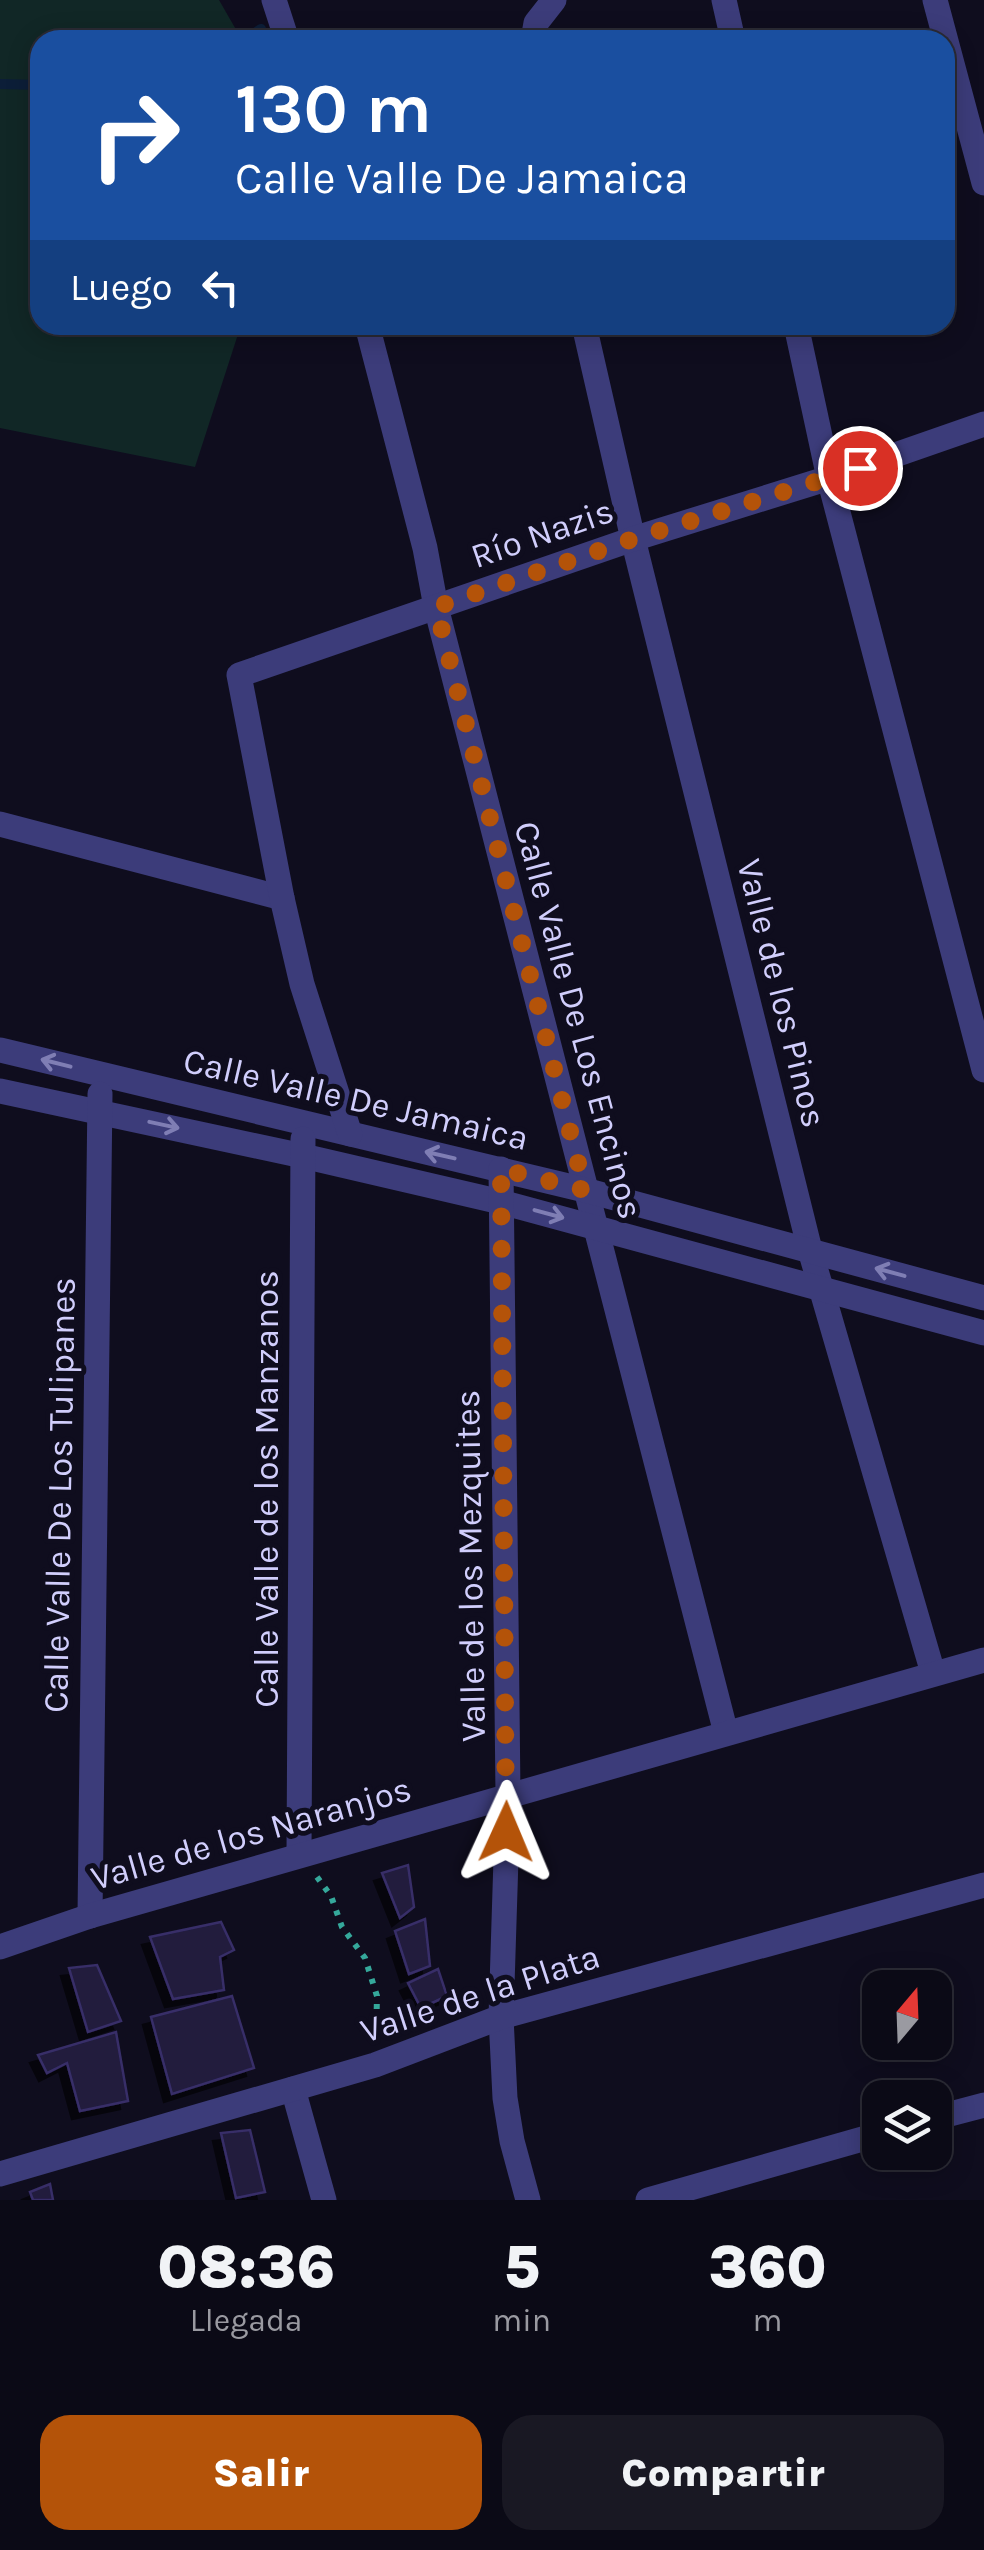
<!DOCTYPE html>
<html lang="es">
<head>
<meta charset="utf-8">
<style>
	body { margin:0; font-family:Karla,sans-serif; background:#191823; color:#f1f3f6; height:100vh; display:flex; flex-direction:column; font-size:38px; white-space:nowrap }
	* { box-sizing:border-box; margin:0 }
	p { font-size:32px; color:#9a9aa1 }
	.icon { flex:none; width:55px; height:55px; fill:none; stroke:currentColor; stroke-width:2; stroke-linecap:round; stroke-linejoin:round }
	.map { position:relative; height:2200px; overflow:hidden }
	.details { display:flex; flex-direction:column; background:#0b0a16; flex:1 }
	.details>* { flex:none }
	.top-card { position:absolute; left:30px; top:30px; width:925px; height:305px; border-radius:30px; box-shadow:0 5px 25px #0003,0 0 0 2px #2b2b35; background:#1a4fa0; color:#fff; overflow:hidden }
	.needle { width:65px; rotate:19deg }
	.buttons { position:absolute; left:862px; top:1970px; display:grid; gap:20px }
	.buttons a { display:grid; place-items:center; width:90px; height:90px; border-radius:20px; background:#0b0a16; box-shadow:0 5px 25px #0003,0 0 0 2px #2b2b35; font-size:50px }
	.pin { position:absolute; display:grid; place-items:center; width:85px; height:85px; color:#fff; margin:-42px; border:5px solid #fff; border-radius:50%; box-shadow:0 2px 10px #0007 }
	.me { position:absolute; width:110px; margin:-55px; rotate:1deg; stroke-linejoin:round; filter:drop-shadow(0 0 8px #0008) }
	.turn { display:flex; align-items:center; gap:35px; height:210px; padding:0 40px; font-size:45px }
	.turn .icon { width:130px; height:130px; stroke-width:2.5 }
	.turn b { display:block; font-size:70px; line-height:85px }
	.then { display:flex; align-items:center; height:95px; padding:0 40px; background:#0003; gap:20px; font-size:38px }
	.eta { display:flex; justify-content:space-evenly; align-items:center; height:170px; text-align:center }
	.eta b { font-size:60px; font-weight:800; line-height:70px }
	.primary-button { display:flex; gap:20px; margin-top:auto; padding:20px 40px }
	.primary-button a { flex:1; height:115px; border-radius:30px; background:#b45309; color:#fff; font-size:40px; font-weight:800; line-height:115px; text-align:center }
	.primary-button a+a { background:#191823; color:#f1f3f6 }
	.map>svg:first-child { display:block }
	.green { fill:#112726 }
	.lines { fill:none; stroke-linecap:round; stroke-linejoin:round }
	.stream { stroke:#0c1e38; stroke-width:10 }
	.building { fill:#201b3e; stroke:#372e68; stroke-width:2.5; filter:url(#shadow) }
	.path { stroke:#35a89b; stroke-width:6; stroke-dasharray:5 8; stroke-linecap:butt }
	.minor { stroke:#3c3c7a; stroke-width:25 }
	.oneway { stroke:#7f7eb4 }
	.route { stroke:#b45309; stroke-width:18; stroke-dasharray:0 32.4 }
	.labels { text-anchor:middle; stroke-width:10; stroke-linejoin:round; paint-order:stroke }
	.street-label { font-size:35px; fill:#d1cefc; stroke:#0f0d1e }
</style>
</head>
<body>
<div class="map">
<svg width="984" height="2200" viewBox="0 0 984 2200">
	<defs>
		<filter id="shadow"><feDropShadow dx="-8" dy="8" stdDeviation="0" flood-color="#0009"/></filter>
	</defs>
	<rect width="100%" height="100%" fill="#0f0d1e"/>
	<polygon class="green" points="0,0 219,0 242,40 40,40 40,325 241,325 195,467 0,428"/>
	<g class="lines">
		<g class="stream">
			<polyline points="244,40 261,29"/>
			<polyline points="0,84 40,85"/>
		</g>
	</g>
	<g class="building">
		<polygon points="408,1865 414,1907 400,1918 382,1873"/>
		<polygon points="425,1919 430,1966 409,1974 395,1931"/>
		<polygon points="221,1922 234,1950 220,1957 224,1990 173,1999 150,1937"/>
		<polygon points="97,1965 121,2021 88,2032 69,1968"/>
		<polygon points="438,1969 447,1996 421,2008 408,1983"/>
		<polygon points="232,1996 254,2068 172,2094 151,2017"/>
		<polygon points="116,2032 128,2101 80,2111 67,2063 47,2073 38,2055"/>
		<polygon points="250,2130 265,2192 236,2198 221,2133"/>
		<polygon points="50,2184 53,2200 33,2200 30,2192"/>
	</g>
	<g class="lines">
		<polyline class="path" points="317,1877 331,1896 342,1927 365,1958 377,1996 376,2039"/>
		<g class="minor">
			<polyline points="274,0 287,40"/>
			<polyline points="724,0 733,40"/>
			<polyline points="935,0 984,183"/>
			<polyline points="533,40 536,23 554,0"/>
			<polyline points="367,325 425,548 436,607 726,1733"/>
			<polyline points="584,325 633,539 810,1250 933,1673"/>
			<polyline points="796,325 829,478 984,1070"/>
			<polyline points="0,824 282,898"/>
			<polyline points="0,1050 585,1190 984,1298"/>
			<polyline points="0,1091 303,1156 501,1202 984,1333"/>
			<polyline points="350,1134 302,984 282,898 239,675 633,539 829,478 984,424"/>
			<polyline points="501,1169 508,1795 501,2017 505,2098 512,2141 528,2200"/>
			<polyline points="299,1855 303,1139"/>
			<polyline points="90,1916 100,1094"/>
			<polyline points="0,1947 90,1916 984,1660"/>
			<polyline points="293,2089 324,2200"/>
			<polyline points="935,2118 984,2105"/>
			<polyline points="0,2174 375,2065 501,2017 984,1885"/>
			<polyline points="648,2200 880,2134"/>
		</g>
	</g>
	<defs><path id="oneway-shaft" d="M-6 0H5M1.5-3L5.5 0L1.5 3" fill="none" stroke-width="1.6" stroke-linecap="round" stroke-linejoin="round" transform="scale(2.5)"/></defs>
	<g class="oneway">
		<use href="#oneway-shaft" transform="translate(56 1063) rotate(-166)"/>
		<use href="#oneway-shaft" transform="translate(164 1125) rotate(12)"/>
		<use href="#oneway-shaft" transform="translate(440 1155) rotate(-167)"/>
		<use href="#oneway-shaft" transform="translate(549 1214) rotate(15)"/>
		<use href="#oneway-shaft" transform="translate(890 1272) rotate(-165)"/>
	</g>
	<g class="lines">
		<polyline class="route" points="506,1832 501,1169 585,1190 436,607 633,539 860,468"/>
	</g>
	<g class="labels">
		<g class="street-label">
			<text transform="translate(542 533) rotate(-19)" y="12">Río Nazis</text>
			<text transform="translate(782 993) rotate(76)" y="12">Valle de los Pinos</text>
			<text transform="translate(579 1020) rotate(75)" y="12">Calle Valle De Los Encinos</text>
			<text transform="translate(356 1099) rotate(13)" y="12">Calle Valle De Jamaica</text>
			<text transform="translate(266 1489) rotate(-90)" y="12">Calle Valle de los Manzanos</text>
			<text transform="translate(59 1495) rotate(-89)" y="12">Calle Valle De Los Tulipanes</text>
			<text transform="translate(470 1566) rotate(-91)" y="12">Valle de los Mezquites</text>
			<text transform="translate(251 1833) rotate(-16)" y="12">Valle de los Naranjos</text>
			<text transform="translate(480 1993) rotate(-18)" y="12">Valle de la Plata</text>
		</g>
	</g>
</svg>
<div class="buttons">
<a><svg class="needle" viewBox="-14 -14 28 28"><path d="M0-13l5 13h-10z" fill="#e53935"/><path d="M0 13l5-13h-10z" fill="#9a9aa1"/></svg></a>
<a><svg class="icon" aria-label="layers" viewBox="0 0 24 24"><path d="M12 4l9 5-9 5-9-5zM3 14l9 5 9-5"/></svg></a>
</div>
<div class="pin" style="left:860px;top:468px;background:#d93025"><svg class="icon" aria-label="arrive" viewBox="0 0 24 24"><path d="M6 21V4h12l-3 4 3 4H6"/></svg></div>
<svg class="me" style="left:506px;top:1832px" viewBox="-20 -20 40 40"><path d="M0-17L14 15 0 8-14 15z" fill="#b45309" stroke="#fff" stroke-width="4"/></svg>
<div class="top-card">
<div class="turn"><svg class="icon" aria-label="right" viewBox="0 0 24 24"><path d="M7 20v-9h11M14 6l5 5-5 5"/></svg><div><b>130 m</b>Calle Valle De Jamaica</div></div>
<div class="then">Luego<svg class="icon" aria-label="left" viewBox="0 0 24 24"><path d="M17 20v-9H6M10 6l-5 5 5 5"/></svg></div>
</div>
</div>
<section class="details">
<div class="eta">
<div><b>08:36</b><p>Llegada</p></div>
<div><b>5</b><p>min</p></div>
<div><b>360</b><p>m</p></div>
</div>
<div class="primary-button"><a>Salir</a><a>Compartir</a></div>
</section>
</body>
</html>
